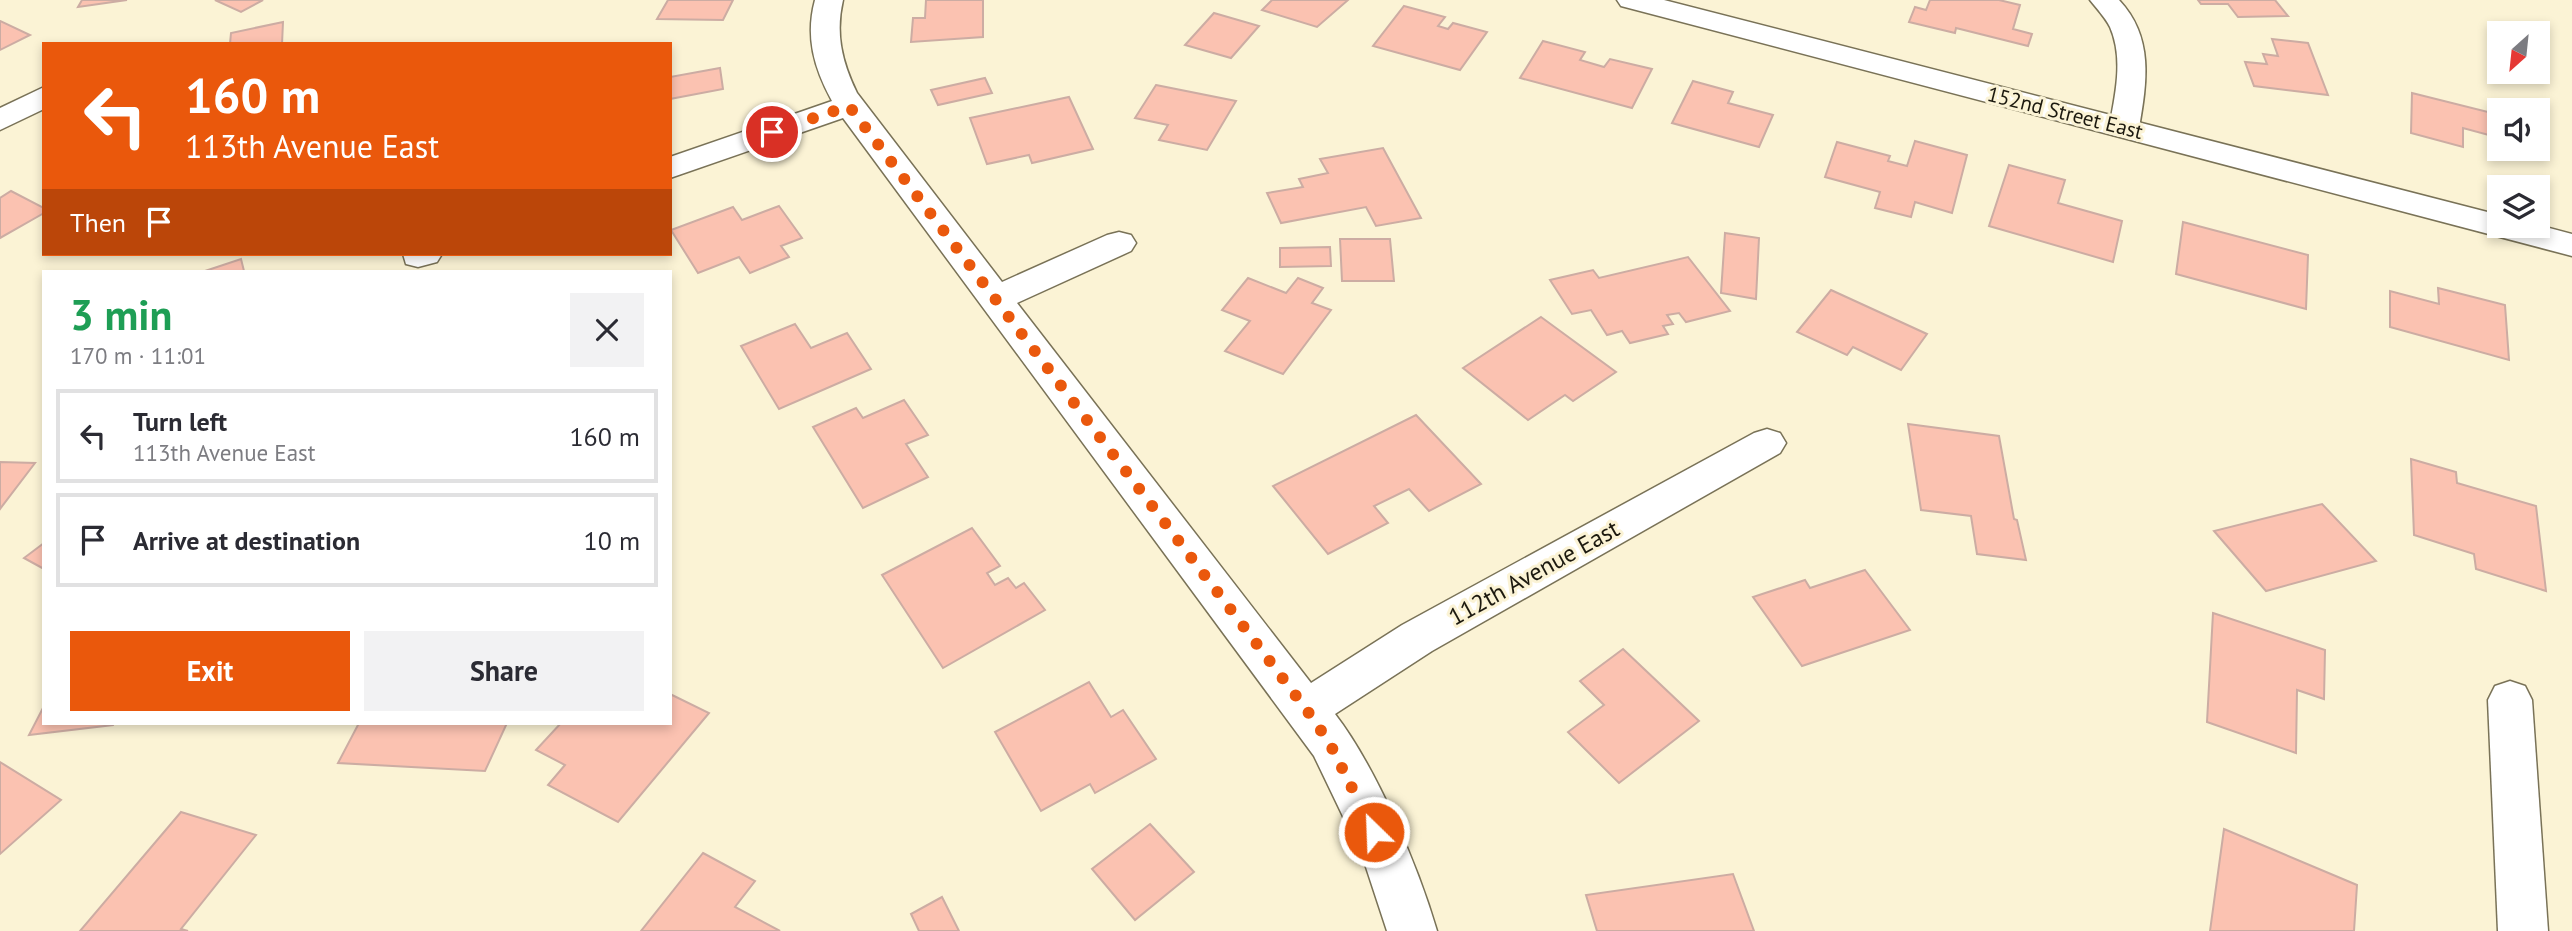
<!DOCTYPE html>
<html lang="en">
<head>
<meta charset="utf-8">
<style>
	body { margin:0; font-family:"PT Sans",sans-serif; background:#f2f2f3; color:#2b2b33; height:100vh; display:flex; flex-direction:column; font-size:26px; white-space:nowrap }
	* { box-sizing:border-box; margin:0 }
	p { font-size:23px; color:#7c7c81 }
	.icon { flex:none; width:38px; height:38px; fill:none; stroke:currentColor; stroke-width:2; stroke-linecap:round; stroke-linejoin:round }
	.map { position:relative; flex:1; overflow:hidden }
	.side { position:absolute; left:42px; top:270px; width:630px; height:455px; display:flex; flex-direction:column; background:#fff; border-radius:0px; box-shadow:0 4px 10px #0003 }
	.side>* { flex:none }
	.banner { position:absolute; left:42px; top:42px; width:630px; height:214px; border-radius:0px; box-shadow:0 4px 10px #0003; background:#ea580c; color:#fff; overflow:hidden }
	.needle { width:46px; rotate:207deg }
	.fabs { position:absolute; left:2487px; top:21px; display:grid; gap:14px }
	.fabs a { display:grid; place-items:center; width:63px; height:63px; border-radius:0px; background:#fff; box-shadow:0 4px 10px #0003; font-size:35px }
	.pin { position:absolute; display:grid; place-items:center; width:60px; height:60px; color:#fff; margin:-30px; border:4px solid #fff; border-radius:50%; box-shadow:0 2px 7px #0007 }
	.me { position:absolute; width:77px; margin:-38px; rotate:336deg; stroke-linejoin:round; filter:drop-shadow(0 0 5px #0008) }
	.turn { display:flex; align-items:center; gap:24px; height:147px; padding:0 28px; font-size:32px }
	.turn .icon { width:91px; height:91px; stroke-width:2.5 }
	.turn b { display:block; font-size:49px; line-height:60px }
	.then { display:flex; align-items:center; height:66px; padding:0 28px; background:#0003; gap:14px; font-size:26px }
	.round { display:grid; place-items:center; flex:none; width:74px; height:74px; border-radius:0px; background:#f2f2f3 }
	.overview { display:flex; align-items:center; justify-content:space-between; height:119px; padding:0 28px }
	h1 { font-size:42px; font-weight:700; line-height:52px; color:#1e9e55 }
	.button { display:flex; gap:14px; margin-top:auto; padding:14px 28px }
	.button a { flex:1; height:80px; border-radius:0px; background:#ea580c; color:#fff; font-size:28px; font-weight:700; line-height:80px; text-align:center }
	.button a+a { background:#f2f2f3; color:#2b2b33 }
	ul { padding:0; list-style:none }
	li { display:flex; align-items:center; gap:21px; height:94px; margin:0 14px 10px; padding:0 14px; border:4px solid #e1e1e2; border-radius:0px }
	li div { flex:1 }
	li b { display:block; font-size:26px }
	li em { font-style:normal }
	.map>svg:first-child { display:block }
	.building { fill:#fbc2b1; stroke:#ccaca3; stroke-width:2 }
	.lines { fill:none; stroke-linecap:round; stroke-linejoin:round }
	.minor-casing { stroke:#797257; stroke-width:3 }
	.major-casing { stroke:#797257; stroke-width:3 }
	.minor { fill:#fff; fill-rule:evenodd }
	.major { fill:#fff; fill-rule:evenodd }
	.route { stroke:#ea580c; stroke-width:12; stroke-dasharray:0 21.6 }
	.labels { text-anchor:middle; stroke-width:6; stroke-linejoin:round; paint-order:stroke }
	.far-street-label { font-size:21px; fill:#1c190f; stroke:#fbf3d5 }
	.street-label { font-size:24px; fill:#1c190f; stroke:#fbf3d5 }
</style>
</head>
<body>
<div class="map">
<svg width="2572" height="931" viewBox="0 0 2572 931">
	<rect width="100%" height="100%" fill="#fbf3d5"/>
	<g class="building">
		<polygon points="82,0 127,0 78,7"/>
		<polygon points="215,0 263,0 241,12"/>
		<polygon points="668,0 733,0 723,20 657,19"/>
		<polygon points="926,0 983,0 983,37 911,42 913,18 925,18"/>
		<polygon points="1272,0 1348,0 1317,27 1262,10"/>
		<polygon points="1930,0 1999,0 2020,5 2013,29 2032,34 2028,46 1956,28 1955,33 1909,22 1915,7 1926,10"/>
		<polygon points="2198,0 2275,0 2288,16 2238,17 2228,4 2201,4"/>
		<polygon points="1404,6 1445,17 1438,26 1448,29 1453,23 1487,32 1460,70 1373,46"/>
		<polygon points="1214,13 1259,26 1231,58 1185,45"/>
		<polygon points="0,21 30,35 0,50"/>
		<polygon points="283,22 282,44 230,44 231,33"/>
		<polygon points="2272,39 2308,43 2328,95 2254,86 2245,62 2267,64 2263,54 2278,56"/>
		<polygon points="1543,41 1585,52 1580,60 1604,67 1610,59 1652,69 1632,108 1520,78"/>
		<polygon points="720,68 723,89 670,99 670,77"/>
		<polygon points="985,78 992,93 938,105 931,90"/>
		<polygon points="1693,81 1733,92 1728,103 1773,115 1759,147 1672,123"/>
		<polygon points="1156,85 1236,101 1207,150 1159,140 1168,125 1135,118"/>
		<polygon points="2412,93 2496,114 2496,137 2463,128 2463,147 2411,133"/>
		<polygon points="1069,97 1093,149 1032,163 1029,155 987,164 970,118"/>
		<polygon points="1915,141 1967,155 1952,213 1915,202 1911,217 1875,208 1880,192 1825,177 1837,142 1890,156 1888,161 1907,166"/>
		<polygon points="1383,148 1421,218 1376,226 1366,207 1281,223 1267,193 1303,187 1299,179 1328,173 1320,159"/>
		<polygon points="2009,165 2065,180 2058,203 2122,221 2113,262 1989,226"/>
		<polygon points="11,191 44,208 44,213 0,238 0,198"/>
		<polygon points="779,206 802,238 781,246 789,257 750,273 739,257 698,273 671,230 733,207 742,220"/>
		<polygon points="2183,222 2308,255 2306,309 2176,274"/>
		<polygon points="1725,233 1759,238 1756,299 1721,293"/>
		<polygon points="1340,239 1390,239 1394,281 1342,281"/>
		<polygon points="1330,247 1331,266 1280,267 1280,248"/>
		<polygon points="1688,257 1730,311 1686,322 1679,313 1667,315 1673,324 1663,326 1668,334 1630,343 1622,331 1607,335 1591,310 1572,314 1550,280 1593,270 1599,278"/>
		<polygon points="241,259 244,271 205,271"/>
		<polygon points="1248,278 1286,293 1298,278 1323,288 1312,303 1331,310 1283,374 1225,351 1250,321 1222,310"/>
		<polygon points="2438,288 2505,305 2509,360 2390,327 2390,291 2439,304"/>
		<polygon points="1831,290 1927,334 1901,370 1853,347 1847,355 1797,332"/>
		<polygon points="1541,317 1616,372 1573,401 1565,395 1528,420 1463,368"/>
		<polygon points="795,324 811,348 847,333 871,369 779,409 741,346"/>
		<polygon points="904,400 928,435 906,444 928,477 863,508 813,427 856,408 863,418"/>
		<polygon points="1416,415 1481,484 1429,511 1409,489 1374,506 1388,523 1328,554 1273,486"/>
		<polygon points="1908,424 1999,436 2014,519 2017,520 2026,560 1977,554 1971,516 1921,510"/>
		<polygon points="2411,459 2456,472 2457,483 2536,506 2546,591 2476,569 2474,554 2414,535"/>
		<polygon points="0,462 35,463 0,509"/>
		<polygon points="2322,504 2376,561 2266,591 2214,531"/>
		<polygon points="972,528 1000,566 987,573 995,585 1008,578 1016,588 1024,583 1045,610 943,668 882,575"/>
		<polygon points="44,543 44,569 24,558"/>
		<polygon points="1865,570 1910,630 1802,666 1753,597 1805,580 1810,588"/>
		<polygon points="2213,613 2325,650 2324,699 2297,690 2296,753 2207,722"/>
		<polygon points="1623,649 1699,721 1619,783 1568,732 1604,705 1580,681"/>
		<polygon points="1089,682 1111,717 1123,710 1156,759 1095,793 1090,784 1041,811 995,732"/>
		<polygon points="670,694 709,713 618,822 548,785 565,765 536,750 561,723 670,723"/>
		<polygon points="44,706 44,723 114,723 113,725 29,735"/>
		<polygon points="359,723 507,723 485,771 338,763"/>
		<polygon points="0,762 61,800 0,854"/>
		<polygon points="181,812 256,835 181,929 188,931 80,931"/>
		<polygon points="1150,824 1194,872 1135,920 1092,869"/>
		<polygon points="2224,829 2357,885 2354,931 2210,931"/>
		<polygon points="703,853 755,881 735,907 780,931 641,931"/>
		<polygon points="1733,874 1754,931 1597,931 1586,895"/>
		<polygon points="942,897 959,931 919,931 911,914"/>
	</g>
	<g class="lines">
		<defs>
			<g id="minor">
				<path d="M815 0H843C835 34 842 62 857 93L1002 282 1107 235 1119 232 1131 235 1136 243 1131 251 1017 303 1311 683 1402 625 1754 433 1767 429 1780 433 1786 443 1780 453 1432 651 1335 714C1376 767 1418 866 1437 931H1387L1363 858 1314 756 843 118 670 178V157L832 101C814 68 805 37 815 0Z"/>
				<path d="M2090 0H2119C2154 37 2147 82 2139 128L2135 135 2124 137 2113 135 2109 128C2115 96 2124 59 2110 27 2105 17 2097 9 2090 0Z"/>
				<polygon points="44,87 44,109 0,130 0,108"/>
				<polygon points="403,254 442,254 437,262 418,267 406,264"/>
				<polygon points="2510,681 2525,686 2532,700 2548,931 2498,931 2488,700 2495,686"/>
			</g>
			<polygon id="major" points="1617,0 1664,0 2499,215 2499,226 2538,225 2572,234 2572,256 1621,6"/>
		</defs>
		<use href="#minor" class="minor-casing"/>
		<use href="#major" class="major-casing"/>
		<use href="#minor" class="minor"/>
		<use href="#major" class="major"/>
	</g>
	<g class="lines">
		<polyline class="route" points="772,132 849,106 1306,709 1329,742 1374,832"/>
	</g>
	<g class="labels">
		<g class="far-street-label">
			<text transform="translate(2065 113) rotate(14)" y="7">152nd Street East</text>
		</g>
		<g class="street-label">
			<text transform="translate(1534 573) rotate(-29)" y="8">112th Avenue East</text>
		</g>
	</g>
</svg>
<div class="fabs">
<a><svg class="needle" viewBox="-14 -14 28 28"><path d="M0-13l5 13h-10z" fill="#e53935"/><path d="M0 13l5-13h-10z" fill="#7c7c81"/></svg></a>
<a><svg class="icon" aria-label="sound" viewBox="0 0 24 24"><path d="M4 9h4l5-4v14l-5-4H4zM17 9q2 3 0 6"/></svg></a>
<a><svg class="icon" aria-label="layers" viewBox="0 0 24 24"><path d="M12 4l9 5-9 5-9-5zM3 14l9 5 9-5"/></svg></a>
</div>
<div class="pin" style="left:772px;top:132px;background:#d93025"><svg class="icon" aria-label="arrive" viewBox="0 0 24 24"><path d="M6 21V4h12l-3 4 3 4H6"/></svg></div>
<svg class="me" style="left:1374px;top:832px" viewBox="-20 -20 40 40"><circle r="17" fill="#ea580c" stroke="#fff" stroke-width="3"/><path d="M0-11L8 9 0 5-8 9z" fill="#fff"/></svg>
<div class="banner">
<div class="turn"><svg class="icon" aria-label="left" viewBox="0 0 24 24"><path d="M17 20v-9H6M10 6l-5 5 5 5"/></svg><div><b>160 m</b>113th Avenue East</div></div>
<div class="then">Then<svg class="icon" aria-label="arrive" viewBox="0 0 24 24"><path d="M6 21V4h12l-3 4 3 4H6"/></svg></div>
</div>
<section class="side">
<div class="overview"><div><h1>3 min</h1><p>170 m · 11:01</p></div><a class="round"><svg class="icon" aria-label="close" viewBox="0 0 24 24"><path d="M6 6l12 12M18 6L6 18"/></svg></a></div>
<ul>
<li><svg class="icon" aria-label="left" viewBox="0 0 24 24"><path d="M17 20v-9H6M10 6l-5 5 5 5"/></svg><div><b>Turn left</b><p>113th Avenue East</p></div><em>160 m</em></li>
<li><svg class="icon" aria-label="arrive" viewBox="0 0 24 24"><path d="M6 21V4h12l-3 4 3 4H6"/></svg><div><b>Arrive at destination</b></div><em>10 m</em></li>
</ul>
<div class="button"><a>Exit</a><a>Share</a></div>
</section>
</div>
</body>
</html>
